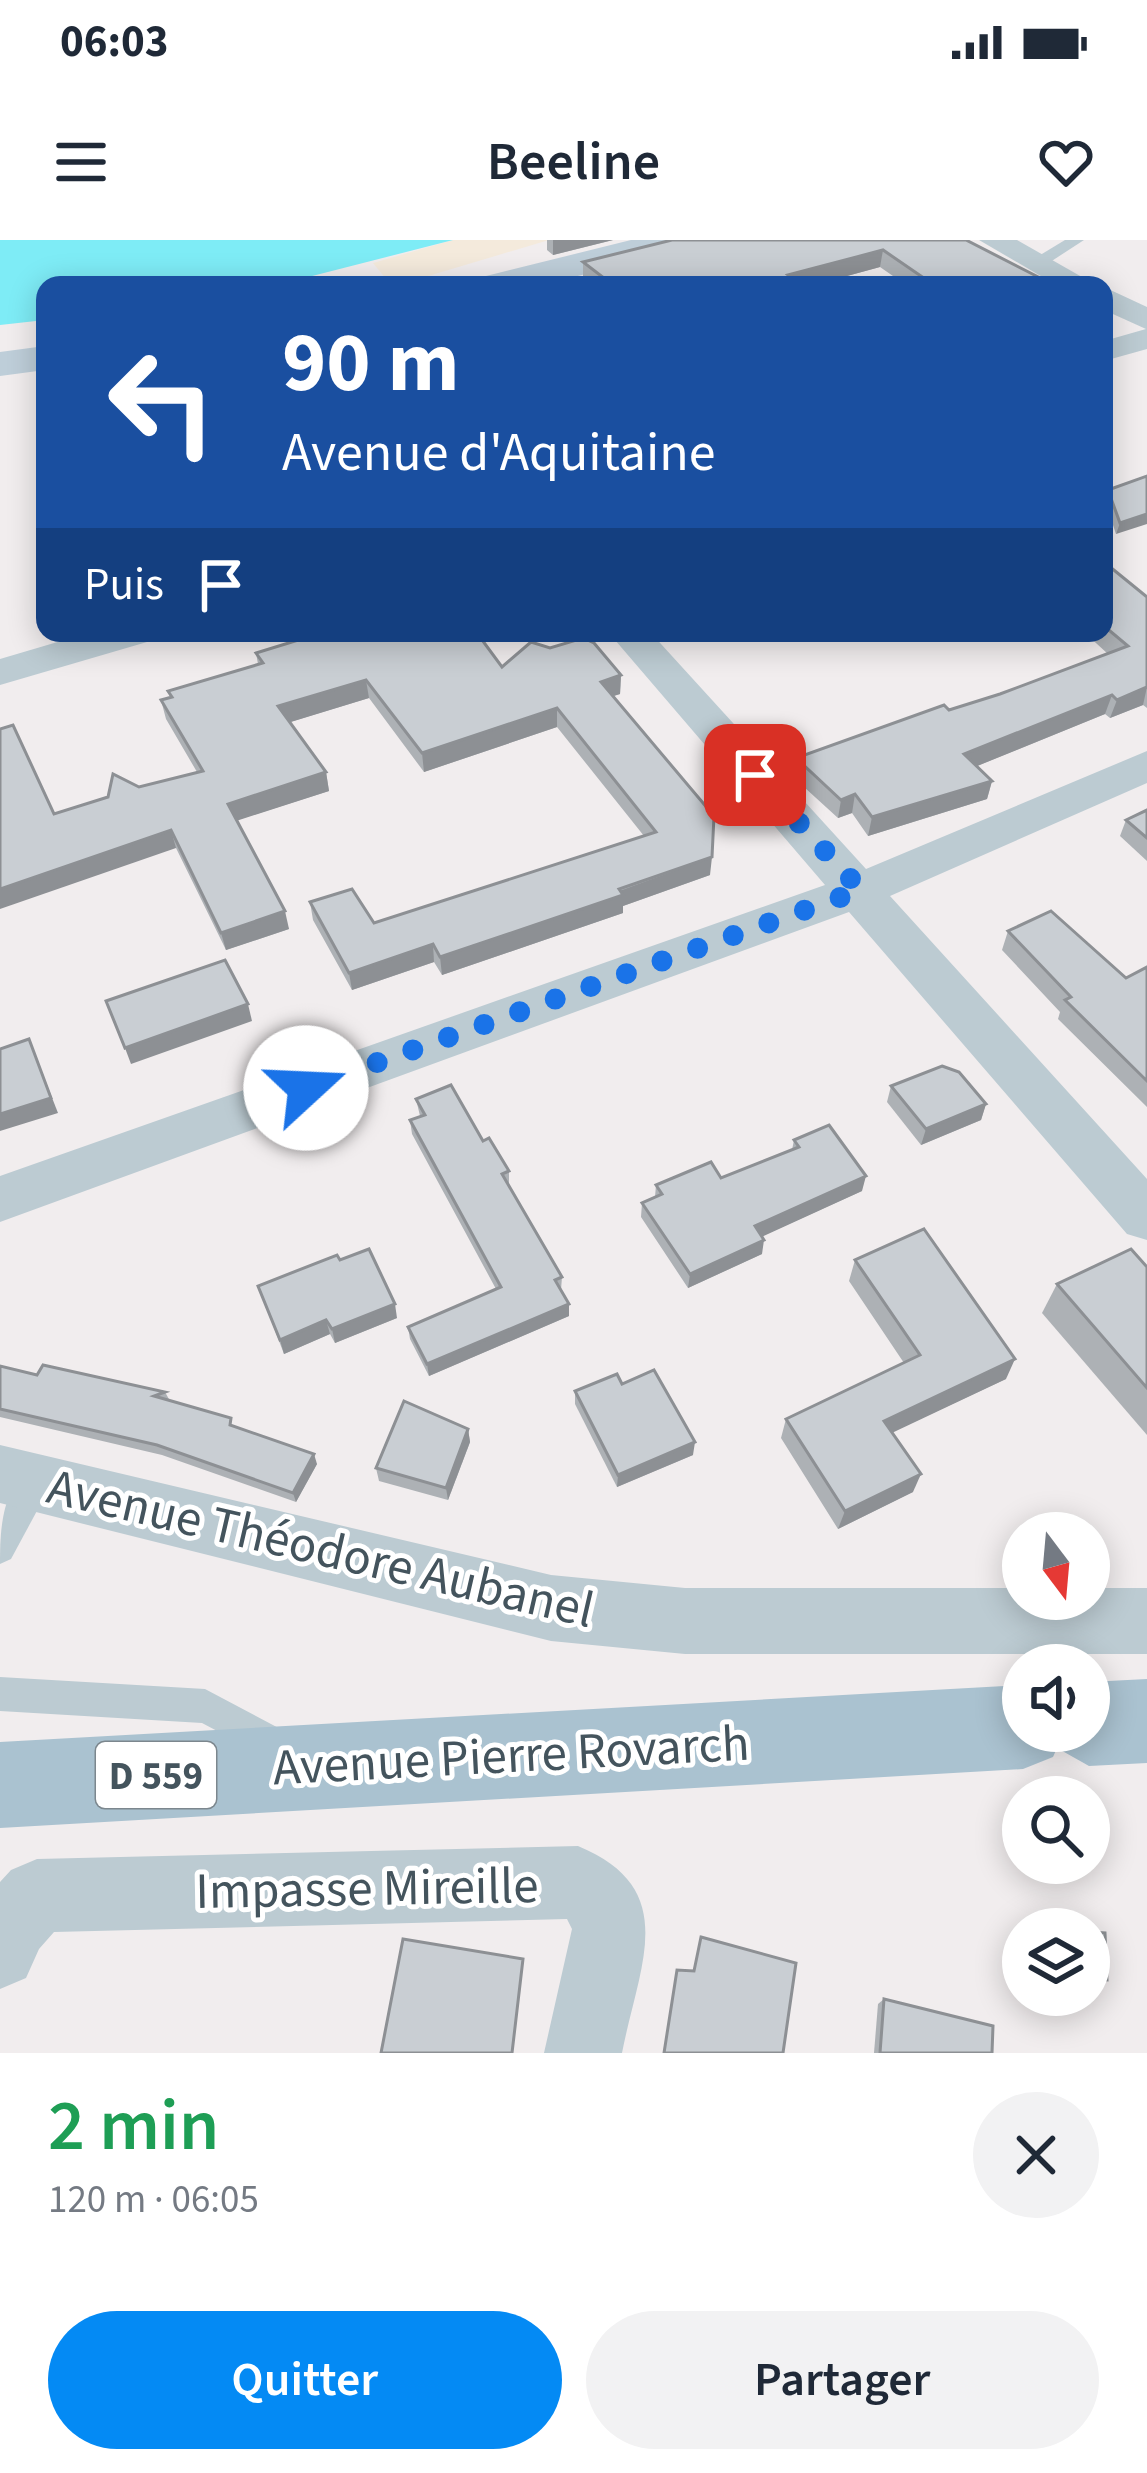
<!DOCTYPE html>
<html lang="fr">
<head>
<meta charset="utf-8">
<style>
	body { margin:0; font-family:"Source Sans 3",sans-serif; background:#f2f2f3; color:#1f2937; height:100vh; display:flex; flex-direction:column; font-size:45px; white-space:nowrap }
	* { box-sizing:border-box; margin:0 }
	p { font-size:39px; color:#747a83 }
	.icon { flex:none; width:66px; height:66px; fill:none; stroke:currentColor; stroke-width:2; stroke-linecap:round; stroke-linejoin:round }
	.map { position:relative; height:1813px; overflow:hidden }
	.drawer { display:flex; flex-direction:column; background:#fff; flex:1 }
	.drawer>* { flex:none }
	.hud { position:absolute; left:36px; top:36px; width:1077px; height:366px; border-radius:24px; box-shadow:0 6px 30px #0003; background:#1a4fa0; color:#fff; overflow:hidden }
	.needle { width:78px; rotate:164deg }
	.controls { position:absolute; left:1002px; top:1272px; display:grid; gap:24px }
	.controls a { display:grid; place-items:center; width:108px; height:108px; border-radius:50%; background:#fff; box-shadow:0 6px 30px #0003; font-size:60px }
	.pin { position:absolute; display:grid; place-items:center; width:102px; height:102px; color:#fff; margin:-51px; border-radius:24px; box-shadow:0 6px 18px #0006 }
	.me { position:absolute; width:132px; margin:-66px; rotate:70deg; stroke-linejoin:round; filter:drop-shadow(0 0 9px #0008) }
	.turn { display:flex; align-items:center; gap:42px; height:252px; padding:0 48px; font-size:54px }
	.turn .icon { width:156px; height:156px; stroke-width:2.5 }
	.turn b { display:block; font-size:84px; line-height:102px }
	.then { display:flex; align-items:center; height:114px; padding:0 48px; background:#0003; gap:24px; font-size:45px }
	.round { display:grid; place-items:center; flex:none; width:126px; height:126px; border-radius:63px; background:#f2f2f3 }
	.head { display:flex; align-items:center; justify-content:space-between; height:204px; padding:0 48px }
	h1 { font-size:72px; font-weight:600; line-height:90px; color:#1e9e55 }
	.cta { display:flex; gap:24px; margin-top:auto; padding:24px 48px }
	.cta a { flex:1; height:138px; border-radius:72px; background:#048af4; color:#fff; font-size:48px; font-weight:600; line-height:138px; text-align:center }
	.cta a+a { background:#f2f2f3; color:#1f2937 }
	.status { display:flex; justify-content:space-between; align-items:center; height:84px; padding:0 60px; background:#fff; direction:ltr }
	.status svg { height:33px; fill:currentColor }
	header { display:flex; justify-content:space-between; align-items:center; height:156px; padding:0 48px; background:#fff; font-size:54px; font-weight:600 }
	.map>svg:first-child { display:block }
	.sand { fill:#f4eadc }
	.water { fill:#7eecf6 }
	.lines { fill:none; stroke-linecap:round; stroke-linejoin:round }
	.service { fill:#bccbd2; fill-rule:evenodd }
	.minor { fill:#bccbd2; fill-rule:evenodd }
	.secondary { fill:#beced9; fill-rule:evenodd }
	.primary { fill:#aac2d0; fill-rule:evenodd }
	.wall { fill:#adb1b5 }
	.shaded-wall { fill:#8d9094 }
	.building { fill:#c9ced3; stroke:#8d9094; stroke-width:3 }
	.route { stroke:#1a73e8; stroke-width:21; stroke-dasharray:0 37.8 }
	.labels { text-anchor:middle; stroke-width:10; stroke-linejoin:round; paint-order:stroke }
	.shield { fill:#fff; stroke:#7c878e; stroke-width:3 }
	.shield-label { font-size:39px; font-weight:bold; fill:#44545d }
	.near-street-label { font-size:51px; fill:#44545d; stroke:#fff }
</style>
</head>
<body>
<div class="status"><b>06:03</b><svg viewBox="0 0 49 12"><path d="M0 12V9h3v3zM5 12V6h3v6zM10 12V3h3v9zM15 12V0h3v12zM26 1h20v11H26zM47 4h2v5h-2z"/></svg></div>
<header><svg class="icon" aria-label="menu" viewBox="0 0 24 24"><path d="M4 6h16M4 12h16M4 18h16"/></svg>Beeline<svg class="icon" aria-label="heart" viewBox="0 0 24 24"><path d="M12 20l-8-8c-3-5 5-10 8-4 3-6 11-1 8 4z"/></svg></header>
<div class="map">
<svg width="1147" height="1813" viewBox="0 0 1147 1813">
	<rect width="100%" height="100%" fill="#f1edee"/>
	<polygon class="sand" points="453,0 549,0 398,45 391,45 373,23"/>
	<polygon class="water" points="0,0 453,0 277,45 45,45 45,80 0,85"/>
	<g class="lines">
		<g class="service">
			<polygon points="1065,0 1084,0 1044,26 1032,26 1032,20"/>
			<path d="M36 1228 47 1233 52 1243 11 1319 0 1324C0 1292 1 1242 36 1228Z"/>
			<polygon points="0,1437 205,1449 288,1493 293,1505 288,1517 276,1522 202,1483 0,1471"/>
		</g>
		<g class="minor">
			<polygon points="979,0 1017,0 1096,45 1056,45"/>
			<polygon points="1104,47 1147,67 1147,109 1104,121 1104,101 1146,89 1104,70"/>
			<polygon points="88,393 153,393 147,402 0,445 0,419"/>
			<polygon points="609,393 651,393 866,629 1147,511 1147,543 890,656 1147,939 1147,1000 1127,994 849,672 0,982 0,936 825,645"/>
			<polygon points="0,1205 551,1335 685,1348 1023,1348 1023,1359 1089,1359 1089,1348 1147,1348 1147,1414 685,1414 551,1401 0,1263"/>
			<path d="M578 1606C682 1649 639 1725 622 1813H544L572 1689 567 1679 54 1692 39 1709 26 1738 0 1749V1642L11 1630 37 1619Z"/>
		</g>
		<g class="secondary">
			<polygon points="631,0 695,0 689,8 542,45 477,45 482,37"/>
			<polygon points="45,106 45,130 0,136 0,112"/>
		</g>
		<polygon class="primary" points="1147,1439 1147,1523 1089,1526 1057,1508 1053,1517 1023,1529 0,1588 0,1502 1023,1445 1023,1491 1089,1491 1089,1442"/>
	</g>
	<g class="wall">
		<polygon points="547,0 613,0 553,15 547,10"/>
		<polygon points="966,0 1054,45 906,45 880,27 814,45 591,45 583,39 583,22"/>
		<polygon points="1147,236 1116,294 1105,261 1108,250"/>
		<polygon points="1104,322 1147,357 1147,468 1143,465 1110,478 1105,474 977,526 992,541 987,559 868,596 852,573 838,578 793,537 796,518 1000,454 1108,414 1085,393 1104,393"/>
		<polygon points="256,413 621,435 620,454 613,456 710,635 623,666 623,673 442,735 434,722 352,750 313,680 310,662 374,683 644,596 557,487 424,532 369,458 290,482 326,532 329,551 237,580 289,689 226,710 176,608 54,574 139,547 197,532 166,479 161,460 170,457 168,451 258,424"/>
		<polygon points="1147,570 1147,621 1120,596 1126,580"/>
		<polygon points="1008,691 1126,738 1147,727 1147,867 1058,779 1060,772 1002,710"/>
		<polygon points="891,846 986,864 981,880 921,905 887,862"/>
		<polygon points="416,859 483,901 509,931 509,945 562,1037 561,1050 569,1064 569,1076 429,1136 410,1099 408,1087 496,1049 412,894 410,880 420,876"/>
		<polygon points="794,900 862,951 762,996 762,1014 688,1048 641,977 642,963 655,957 656,945 721,938 792,910"/>
		<polygon points="855,1020 1006,1139 892,1192 913,1252 838,1289 781,1198 786,1179 904,1123 849,1041"/>
		<polygon points="1147,1027 1147,1195 1042,1073 1057,1044"/>
		<polygon points="258,1046 397,1078 335,1103 330,1094 284,1114"/>
		<polygon points="0,1126 37,1135 165,1152 170,1161 235,1186 317,1224 296,1262 162,1215 0,1177"/>
		<polygon points="622,1144 693,1215 617,1247 575,1164 575,1151"/>
		<polygon points="468,1189 470,1202 448,1260 379,1241 376,1228"/>
		<polygon points="884,1759 992,1813 874,1813 878,1764"/>
	</g>
	<g class="shaded-wall">
		<polygon points="553,0 613,0 553,15"/>
		<polygon points="883,10 880,27 814,45 787,45 788,35"/>
		<polygon points="1147,274 1147,284 1116,294 1120,283"/>
		<polygon points="621,435 620,454 601,460 601,442"/>
		<polygon points="366,440 369,458 281,485 278,466"/>
		<polygon points="1147,447 1143,465 1110,478 1117,460"/>
		<polygon points="1112,455 1105,474 960,533 964,514"/>
		<polygon points="557,468 557,487 424,532 422,513"/>
		<polygon points="326,532 329,551 233,582 228,564"/>
		<polygon points="992,541 987,559 868,596 872,577"/>
		<polygon points="855,554 852,573 838,578 841,560"/>
		<polygon points="171,590 176,608 0,669 0,649"/>
		<polygon points="712,617 710,635 623,666 623,673 442,735 440,717"/>
		<polygon points="285,671 289,689 226,710 221,693"/>
		<polygon points="433,704 434,722 352,750 349,733"/>
		<polygon points="248,764 252,781 131,824 125,808"/>
		<polygon points="29,799 58,873 0,891 0,874"/>
		<polygon points="986,864 981,880 921,905 926,889"/>
		<polygon points="866,936 862,951 753,1001 755,986"/>
		<polygon points="764,1000 762,1014 688,1048 690,1034"/>
		<polygon points="395,1064 397,1078 335,1103 332,1089"/>
		<polygon points="569,1064 569,1076 429,1136 427,1124"/>
		<polygon points="326,1080 330,1094 284,1114 280,1100"/>
		<polygon points="1015,1119 1006,1139 877,1200 884,1181"/>
		<polygon points="468,1189 470,1202 448,1260 446,1248"/>
		<polygon points="695,1202 693,1215 617,1247 618,1235"/>
		<polygon points="314,1214 317,1224 296,1262 293,1253"/>
		<polygon points="921,1234 913,1252 838,1289 845,1271"/>
	</g>
	<g class="building">
		<polygon points="672,0 966,0 1054,45 934,45 883,10 788,35 801,45 613,45 583,22"/>
		<polygon points="1147,236 1147,274 1120,283 1108,250"/>
		<polygon points="1104,322 1147,357 1147,447 1117,460 1112,455 964,514 992,541 872,577 855,554 841,560 796,518 944,465 949,470 1000,454 1128,406 1104,386"/>
		<polygon points="321,393 477,393 502,427 531,402 550,408 583,398 594,403 621,435 601,442 714,576 712,617 619,649 623,655 440,717 433,704 349,733 310,662 352,649 374,683 656,592 557,468 422,513 366,440 278,466 326,532 228,564 285,671 221,693 171,590 0,649 0,489 13,485 54,574 108,557 113,534 139,547 203,531 161,460 172,457 168,451 263,423 256,413"/>
		<polygon points="1147,570 1147,598 1126,580"/>
		<polygon points="1051,671 1126,738 1147,727 1147,841 1065,760 1071,757 1008,691"/>
		<polygon points="225,720 248,764 125,808 106,761"/>
		<polygon points="29,799 51,858 0,874 0,809"/>
		<polygon points="942,826 959,832 986,864 926,889 891,846"/>
		<polygon points="451,845 483,901 489,898 509,931 502,934 562,1037 555,1040 569,1064 427,1124 408,1087 501,1047 410,880 425,875 416,859"/>
		<polygon points="829,885 866,936 755,986 764,1000 690,1034 642,963 662,954 656,945 711,922 721,938 799,907 794,900"/>
		<polygon points="924,989 1015,1119 884,1181 921,1234 845,1271 786,1179 920,1115 855,1020"/>
		<polygon points="369,1009 395,1064 332,1089 326,1080 280,1100 258,1046 337,1015 340,1020"/>
		<polygon points="1131,1009 1147,1027 1147,1148 1057,1044"/>
		<polygon points="43,1125 165,1152 154,1156 231,1178 230,1185 314,1214 293,1253 157,1205 0,1169 0,1126 37,1135"/>
		<polygon points="654,1130 695,1202 618,1235 575,1151 617,1134 622,1144"/>
		<polygon points="404,1161 468,1189 446,1248 376,1228"/>
		<polygon points="1089,1692 1105,1693 1107,1740 1089,1739"/>
		<polygon points="701,1697 796,1723 783,1813 664,1813 677,1730 694,1731"/>
		<polygon points="403,1699 523,1719 512,1813 381,1813"/>
		<polygon points="884,1759 993,1786 992,1813 880,1813"/>
	</g>
	<g class="lines">
		<polyline class="route" points="306,848 861,650 755,535"/>
	</g>
	<g class="labels">
		<rect class="shield" x="96" y="1502" width="120" height="66" rx="9"/>
		<g class="shield-label">
			<text x="156" y="1549">D 559</text>
		</g>
		<g class="near-street-label">
			<text transform="translate(321 1307) rotate(13)" y="18">Avenue Théodore Aubanel</text>
			<text transform="translate(511 1514) rotate(-3)" y="18">Avenue Pierre Rovarch</text>
			<text transform="translate(367 1647) rotate(-1)" y="18">Impasse Mireille</text>
		</g>
	</g>
</svg>
<div class="controls">
<a><svg class="needle" viewBox="-14 -14 28 28"><path d="M0-13l5 13h-10z" fill="#e53935"/><path d="M0 13l5-13h-10z" fill="#747a83"/></svg></a>
<a><svg class="icon" aria-label="sound" viewBox="0 0 24 24"><path d="M4 9h4l5-4v14l-5-4H4zM17 9q2 3 0 6"/></svg></a>
<a><svg class="icon" aria-label="search" viewBox="0 0 24 24"><circle cx="10" cy="10" r="6"/><path d="M15 15l6 6"/></svg></a>
<a><svg class="icon" aria-label="layers" viewBox="0 0 24 24"><path d="M12 4l9 5-9 5-9-5zM3 14l9 5 9-5"/></svg></a>
</div>
<div class="pin" style="left:755px;top:535px;background:#d93025"><svg class="icon" aria-label="arrive" viewBox="0 0 24 24"><path d="M6 21V4h12l-3 4 3 4H6"/></svg></div>
<svg class="me" style="left:306px;top:848px" viewBox="-20 -20 40 40"><circle r="19" fill="#fff"/><path d="M0-13L10 11 0 6-10 11z" fill="#1a73e8"/></svg>
<div class="hud">
<div class="turn"><svg class="icon" aria-label="left" viewBox="0 0 24 24"><path d="M17 20v-9H6M10 6l-5 5 5 5"/></svg><div><b>90 m</b>Avenue d'Aquitaine</div></div>
<div class="then">Puis<svg class="icon" aria-label="arrive" viewBox="0 0 24 24"><path d="M6 21V4h12l-3 4 3 4H6"/></svg></div>
</div>
</div>
<section class="drawer">
<div class="head"><div><h1>2 min</h1><p>120 m · 06:05</p></div><a class="round"><svg class="icon" aria-label="close" viewBox="0 0 24 24"><path d="M6 6l12 12M18 6L6 18"/></svg></a></div>
<div class="cta"><a>Quitter</a><a>Partager</a></div>
</section>
</body>
</html>
